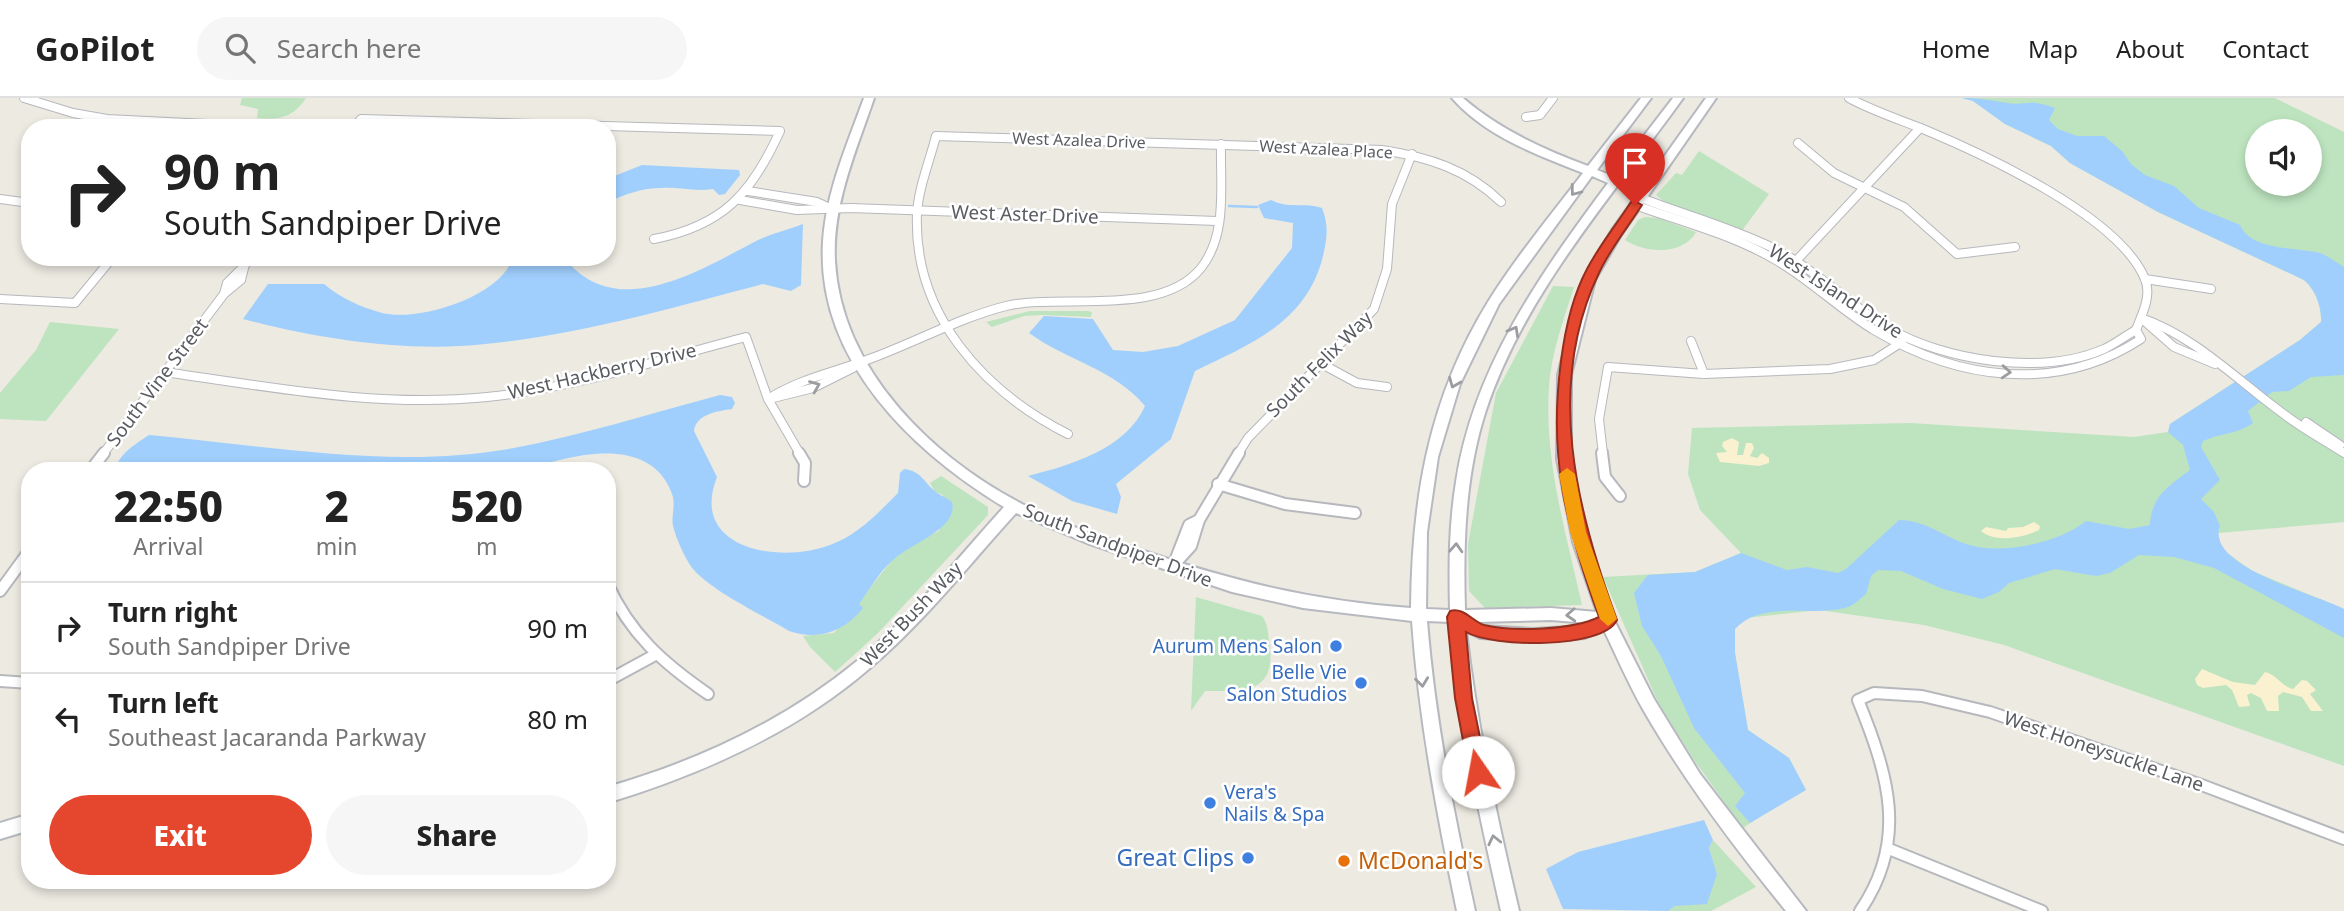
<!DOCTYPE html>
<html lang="en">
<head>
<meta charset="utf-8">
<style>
	body { margin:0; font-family:"Noto Sans",sans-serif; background:#f6f6f6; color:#222; height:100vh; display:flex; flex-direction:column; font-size:26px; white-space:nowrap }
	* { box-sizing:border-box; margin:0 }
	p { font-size:23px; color:#767676 }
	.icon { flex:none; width:38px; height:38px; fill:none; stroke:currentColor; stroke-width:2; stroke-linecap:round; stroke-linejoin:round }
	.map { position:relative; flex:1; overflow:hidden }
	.details { position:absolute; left:21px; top:364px; width:595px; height:427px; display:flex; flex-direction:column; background:#fff; border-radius:28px; box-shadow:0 4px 10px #0003 }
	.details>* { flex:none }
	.hud { position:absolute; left:21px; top:21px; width:595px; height:147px; border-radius:28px; box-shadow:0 4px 10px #0003; background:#fff; color:#222; overflow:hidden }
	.fabs { position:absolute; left:2245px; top:21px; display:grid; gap:14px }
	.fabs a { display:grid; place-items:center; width:77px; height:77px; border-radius:50%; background:#fff; box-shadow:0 4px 10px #0003; font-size:35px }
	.pin { position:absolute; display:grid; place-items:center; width:60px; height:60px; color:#fff; margin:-72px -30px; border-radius:50% 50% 50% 0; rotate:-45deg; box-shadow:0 0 7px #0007 }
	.pin .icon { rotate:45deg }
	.me { position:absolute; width:77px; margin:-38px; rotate:348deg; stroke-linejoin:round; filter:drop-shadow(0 0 5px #0008) }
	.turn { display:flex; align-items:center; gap:24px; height:147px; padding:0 28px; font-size:32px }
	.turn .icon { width:91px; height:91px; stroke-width:2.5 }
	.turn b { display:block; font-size:49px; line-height:60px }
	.eta { display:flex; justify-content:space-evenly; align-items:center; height:119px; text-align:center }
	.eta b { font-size:42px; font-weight:800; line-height:49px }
	.action { display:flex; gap:14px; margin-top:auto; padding:14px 28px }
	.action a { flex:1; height:80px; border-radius:42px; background:#e4472e; color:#fff; font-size:28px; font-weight:800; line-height:80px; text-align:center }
	.action a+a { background:#f6f6f6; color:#222 }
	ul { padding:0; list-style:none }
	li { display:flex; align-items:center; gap:21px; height:91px; padding:0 28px; border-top:2px solid #e0e0e0 }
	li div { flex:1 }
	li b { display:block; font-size:26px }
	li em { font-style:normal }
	header { display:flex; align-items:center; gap:42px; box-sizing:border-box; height:98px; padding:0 35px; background:#fff; border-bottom:2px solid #e0e0e0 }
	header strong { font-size:33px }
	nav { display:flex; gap:38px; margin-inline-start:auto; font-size:24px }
	.search { width:490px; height:63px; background:#f6f6f6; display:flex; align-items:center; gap:18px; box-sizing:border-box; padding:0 24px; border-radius:38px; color:#767676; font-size:26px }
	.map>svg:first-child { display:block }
	.green { fill:#bde4bf; fill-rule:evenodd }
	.sand { fill:#f9f1cf }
	.water { fill:#a0cffd }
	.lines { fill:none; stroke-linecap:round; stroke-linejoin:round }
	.stream { stroke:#a0cffd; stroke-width:2.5 }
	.street-far1-casing { stroke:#b6b8bd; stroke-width:10 }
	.street-casing { stroke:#b6b8bd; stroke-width:14 }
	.secondary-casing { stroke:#b6b9bf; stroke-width:4 }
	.street-far1 { stroke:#fff; stroke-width:8 }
	.street { stroke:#fff; stroke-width:10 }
	.secondary { fill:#fff; fill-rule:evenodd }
	.oneway { stroke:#9b9da0 }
	.route { fill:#e4472e; stroke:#942e1e; stroke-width:2 }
	.slow { fill:#f59e0b }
	.shop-dot { fill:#3f7fe0; stroke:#fff; stroke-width:2.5 }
	.food-dot { fill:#e8710a; stroke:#fff; stroke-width:2.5 }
	.labels { text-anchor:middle; stroke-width:5; stroke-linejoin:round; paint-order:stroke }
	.far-street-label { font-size:16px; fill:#595c61; stroke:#fff }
	.street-label { font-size:19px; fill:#595c61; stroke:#fff }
	.shop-label { font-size:19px; fill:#366cbe; stroke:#fff; text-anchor:end }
	.near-shop-label { font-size:23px; fill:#366cbe; stroke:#fff; text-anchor:end }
	.near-food-label { font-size:23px; fill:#c56008; stroke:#fff; text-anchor:start }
</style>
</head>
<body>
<header>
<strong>GoPilot</strong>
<div class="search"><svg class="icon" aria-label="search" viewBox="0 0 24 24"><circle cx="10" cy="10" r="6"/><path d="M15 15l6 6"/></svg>Search here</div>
<nav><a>Home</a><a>Map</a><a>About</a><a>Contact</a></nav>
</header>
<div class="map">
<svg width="2344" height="813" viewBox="0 0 2344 813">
	<rect width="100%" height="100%" fill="#eceae1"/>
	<g class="green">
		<path d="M242 0H306C293 20 279 22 257 20L258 11 240 7Z"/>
		<path d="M1962 0H2275L2344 34V424L2218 435 2222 451 2252 473 2344 511V668L2004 547 1924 527 1819 512 1745 520 1735 531V555L1748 632 1789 660 1806 692 1784 702 1743 730 1694 662 1658 604 1603 479 1695 474 1741 455 1700 412 1688 376 1692 330 1910 325 2134 339 2168 334 2170 326 2300 242 2321 224C2322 209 2315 191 2304 182L2158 114 2070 65 2051 48 2005 26 1973 3ZM2258 33H2310V86H2258Z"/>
		<polygon points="1699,53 1769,96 1741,134 1667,106 1656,97 1676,75 1682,77"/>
		<path d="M1645 119 1658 120 1696 134C1683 158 1644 155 1625 142L1638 122Z"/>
		<path d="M1553 188 1574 189C1564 221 1551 255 1549 289 1544 363 1566 435 1582 507L1485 510 1469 493 1468 446 1496 295Z"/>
		<polygon points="1030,213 1088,213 1092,214 1091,219 1041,217 1024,218 992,229 986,224"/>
		<polygon points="50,224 119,231 46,323 0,321 0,295 36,252"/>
		<polygon points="941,378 988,409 988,417 877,536 835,574 810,549 803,538 834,535 893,461 904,450 939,433 943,397 935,394 930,385"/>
		<path d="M1196 499 1262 518C1269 527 1268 539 1270 550 1275 597 1240 593 1205 593L1191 613Z"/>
		<polygon points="1713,742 1756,789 1711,813 1668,813 1717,776 1709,750"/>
	</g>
	<g class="sand">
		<polygon points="1732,340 1739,344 1737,357 1743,357 1746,345 1752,345 1754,350 1750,358 1757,360 1762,355 1769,360 1769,365 1759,368 1720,364 1716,355 1727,354 1722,348 1723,344"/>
		<path d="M2034 424 2040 428 2039 432C2022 440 1995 445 1981 433L1986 429 2006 433 2008 430 2023 429Z"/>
		<path d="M2202 571 2233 584 2255 587 2265 574C2276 576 2281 588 2293 591L2302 582 2307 583 2316 592 2310 596 2323 613H2311L2302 599 2283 594 2278 598 2279 613H2267L2261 600 2251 595 2247 597 2250 608 2239 609 2232 592 2226 587 2203 590 2197 587 2195 581Z"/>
	</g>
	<g class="water">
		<path d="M1962 0C1978 0 1991 2 2007 5 2029 8 2026 0 2055 10L2049 22 2058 31 2077 38H2104L2122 53 2131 66 2145 77 2174 88 2199 110 2240 127C2251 153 2296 149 2320 155 2328 158 2336 164 2344 169V277L2311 279 2289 293 2272 294 2248 313 2253 325C2239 336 2220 335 2203 343L2201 349 2220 382 2201 401 2214 414 2220 428C2204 469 2319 497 2344 511V540L2214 470 2174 459 2139 457 2110 475 2096 478 2055 471 2009 485 1999 494 1982 501 1943 491 1901 473 1878 472 1871 478 1866 496C1861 500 1854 507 1848 509 1813 520 1762 501 1735 531V555L1748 632 1789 660 1806 692 1750 725 1735 708 1745 695 1694 630 1661 558 1642 528 1634 495 1648 477 1695 474 1741 455 1787 472 1807 469 1838 475 1846 471 1899 422C1925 422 1943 438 1966 446 2000 458 2059 445 2086 423L2129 431 2150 427C2151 399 2168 388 2190 372L2183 347 2168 334 2170 326 2300 242 2321 224C2322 209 2315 191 2304 182L2158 114 2070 65 2051 48 2005 26 1973 3Z"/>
		<path d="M642 67 739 72 740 77 725 96 719 97 713 91C695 94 679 89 662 90 642 90 625 96 607 105V81Z"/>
		<path d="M1271 102C1288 111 1304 104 1322 110 1329 128 1327 140 1323 158 1307 224 1251 246 1195 273L1171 341 1116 386 1121 399 1117 416 1072 403 1028 378C1071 367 1126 351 1145 308 1116 272 1066 262 1029 235L1044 218 1093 221 1113 252 1143 254 1178 248 1235 222 1292 150 1293 125 1264 120 1258 107Z"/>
		<path d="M803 126 801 187 791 193 763 186C664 212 562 242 460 248 389 252 311 239 243 221L268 186H324C340 200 361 209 382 215 419 224 502 198 513 159H564C615 227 702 171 758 142 773 135 788 132 803 126Z"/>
		<path d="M720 297 732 299 735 305 732 311C718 313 696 316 694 333L717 379C688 452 781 466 830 447 858 437 878 415 898 395L900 375 904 371C922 373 924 385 936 394 941 398 947 400 952 404 959 431 909 446 893 462 879 474 870 491 859 506L863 510C844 534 818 543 789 533 764 518 712 493 694 472 686 463 676 440 673 428 671 418 676 406 672 396 650 335 569 357 524 373H114C120 355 134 347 149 337 268 348 396 372 514 350 583 337 652 315 720 297Z"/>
		<polygon points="1704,722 1713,742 1709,750 1717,776 1707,806 1675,808 1668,813 1563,811 1546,771 1578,754"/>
	</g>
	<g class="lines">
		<polyline class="stream" points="1229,108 1257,109"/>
		<defs>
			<g id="street-far1">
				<polyline points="24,0 73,15 107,21 227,27"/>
				<path d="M1849 0C1873 13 1898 21 1923 31 1983 56 2119 118 2145 181 2152 198 2142 216 2136 232"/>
				<polyline points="1526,19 1540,17 1553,0"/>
				<path d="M354 30 361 21 780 33C752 95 723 128 654 141"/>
				<polyline points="1798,45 1834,75 1904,109 1957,156 2015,149"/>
				<polyline points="748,93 817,104 832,111"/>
				<path d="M1641 100C1685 117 1733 130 1775 151 1816 172 1849 206 1888 230 1945 263 2042 278 2104 251 2115 246 2125 238 2136 232"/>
				<polyline points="0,101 30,105"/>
				<polyline points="740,102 797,112 851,110 1217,123"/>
				<path d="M1635 107C1682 124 1731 136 1774 161 1810 181 1839 211 1874 232 1958 282 2057 296 2141 241L2136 232"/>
				<polyline points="429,159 435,161"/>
				<polyline points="1794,165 1920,30"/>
				<polyline points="2145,181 2211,191"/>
				<polyline points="224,196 227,185 253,159"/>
				<polyline points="0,201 75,205 113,159"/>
				<path d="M2141 220C2195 238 2239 284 2285 317 2303 331 2324 342 2344 355"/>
				<polyline points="2141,220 2174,249 2215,266"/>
				<polyline points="1691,243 1704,276"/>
				<polyline points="1322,266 1357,285 1387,289"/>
				<path d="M164 274C271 289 379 310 487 299 575 290 661 261 746 239L768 301 800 356"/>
				<path d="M768 301C801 280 836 274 872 260 915 244 962 219 1006 208 1060 195 1161 220 1201 170 1228 136 1220 87 1221 46"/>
				<polyline points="769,301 813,290 853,270"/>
				<polyline points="2306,324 2340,347"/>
				<path d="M1068 336C983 293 913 216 917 116 918 91 930 62 936 38L1382 52C1428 59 1467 71 1501 104"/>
				<polyline points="103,356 224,196 241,182 244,170"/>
				<polyline points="1238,356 1248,340 1374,211 1387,171 1392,106 1412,56"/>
				<polyline points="1603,356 1599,321 1608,269 1704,276 1830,271 1874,262 1902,244"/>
			</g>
			<g id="street">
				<polyline points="799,355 805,365 804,383"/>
				<polyline points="1602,355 1605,379 1620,398"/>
				<polyline points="90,373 104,355"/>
				<polyline points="1218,386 1285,406 1355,415"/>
				<polyline points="1173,468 1189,427 1199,422"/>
				<polyline points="1172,469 1191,448 1199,422 1239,355"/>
				<path d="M607 485C630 536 663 565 708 596"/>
				<polyline points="0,493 30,452"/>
				<polyline points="0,583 30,585"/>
				<polyline points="607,583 653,558"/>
				<polyline points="1889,751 2042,813"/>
				<path d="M1860 813C1909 742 1888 676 1858 602L1874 595 1922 598 1990 614 2199 686 2344 741"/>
			</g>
			<g id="secondary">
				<path d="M864 0H874C856 53 832 107 835 163 841 274 936 363 1030 410 1064 427 1102 439 1138 451 1232 483 1312 503 1411 510 1412 399 1429 300 1488 204 1516 159 1551 117 1583 75 1537 57 1485 38 1452 0H1463C1500 32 1543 51 1588 68L1641 0H1651L1597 72 1613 78 1673 0H1683C1612 99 1526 193 1486 312 1465 376 1463 445 1465 512L1551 510 1597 514 1573 444 1557 361 1558 277 1578 195 1589 170 1612 132 1706 0H1716L1621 137 1595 182 1571 277V361L1587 444 1616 526 1654 601 1700 676 1806 813H1786C1734 749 1685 684 1644 613 1629 587 1617 559 1604 532L1585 540 1534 543 1480 540 1466 533C1477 628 1497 720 1519 813H1501C1480 718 1457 622 1450 524L1427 523C1435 622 1454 717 1475 813H1457C1437 716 1419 621 1412 523L1303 510 1232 494 1087 445 1016 415C968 468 924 524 870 570 795 635 702 676 607 705V689C698 663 784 623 857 563 912 518 957 461 1004 409 912 353 816 262 823 144 826 94 847 47 864 0ZM1592 78 1608 85C1541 175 1473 270 1456 384 1449 427 1449 469 1450 512L1426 511 1427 434 1438 359 1460 286 1499 206ZM1551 522 1588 525 1583 528 1534 531 1483 528 1477 524Z"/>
				<polygon points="30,716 30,732 0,741 0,725"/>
			</g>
		</defs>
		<use href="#street-far1" class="street-far1-casing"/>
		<use href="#street" class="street-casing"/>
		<use href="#secondary" class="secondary-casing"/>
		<use href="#street-far1" class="street-far1"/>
		<use href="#street" class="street"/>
		<use href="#secondary" class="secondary"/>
	</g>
	<defs><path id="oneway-chevron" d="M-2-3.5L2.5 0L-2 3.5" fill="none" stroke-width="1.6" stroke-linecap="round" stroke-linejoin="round" transform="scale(1.75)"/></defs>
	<g class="oneway">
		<use href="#oneway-chevron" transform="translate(1575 93) rotate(127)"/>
		<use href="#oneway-chevron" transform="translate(1514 233) rotate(-61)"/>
		<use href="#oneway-chevron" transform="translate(2006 274) rotate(4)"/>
		<use href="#oneway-chevron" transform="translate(1454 285) rotate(112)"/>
		<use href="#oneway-chevron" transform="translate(815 288) rotate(-22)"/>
		<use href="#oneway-chevron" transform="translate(1456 450) rotate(-87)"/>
		<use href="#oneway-chevron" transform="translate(1571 517) rotate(177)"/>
		<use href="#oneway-chevron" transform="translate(1422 584) rotate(83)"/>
		<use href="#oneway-chevron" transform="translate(1494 742) rotate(-103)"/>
	</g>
	<path class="route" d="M1635 103 1642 107C1628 129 1610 151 1599 175 1545 287 1576 412 1617 522 1602 552 1491 549 1466 534L1472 600 1487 674 1484 680 1478 682 1471 680 1469 674 1455 600 1447 519 1450 513C1464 509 1472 523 1484 527 1513 534 1573 532 1599 519 1566 428 1548 360 1561 263 1565 232 1572 199 1587 171 1599 148 1616 127 1631 104Z"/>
	<polygon class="slow" points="1567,370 1575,376 1586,434 1617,521 1608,528 1600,521 1570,434 1559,376"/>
	<g class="shop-dot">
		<circle cx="1336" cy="548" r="7"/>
		<circle cx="1361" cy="585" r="7"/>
		<circle cx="1210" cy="705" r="7"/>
		<circle cx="1248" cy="760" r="7"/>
	</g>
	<circle class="food-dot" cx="1344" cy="763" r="7"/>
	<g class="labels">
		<g class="far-street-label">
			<text transform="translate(1079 42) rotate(2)" y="6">West Azalea Drive</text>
			<text transform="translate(1326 51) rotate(3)" y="6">West Azalea Place</text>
		</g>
		<g class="street-label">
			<text transform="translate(1025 116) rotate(2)" y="7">West Aster Drive</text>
			<text transform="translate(1836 193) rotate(33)" y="7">West Island Drive</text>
			<text transform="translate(1319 266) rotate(-45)" y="7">South Felix Way</text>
			<text transform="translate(602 273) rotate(-13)" y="7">West Hackberry Drive</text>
			<text transform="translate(157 284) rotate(-53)" y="7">South Vine Street</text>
			<text transform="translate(1118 447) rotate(21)" y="7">South Sandpiper Drive</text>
			<text transform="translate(911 516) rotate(-46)" y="7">West Bush Way</text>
			<text transform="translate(2104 653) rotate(19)" y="7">West Honeysuckle Lane</text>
		</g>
		<g class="shop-label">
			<text x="1322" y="555">Aurum Mens Salon</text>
			<text x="1347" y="581">Belle Vie<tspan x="1347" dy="22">Salon Studios</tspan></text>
			<text x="1224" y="701" text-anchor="start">Vera's<tspan x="1224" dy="22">Nails &amp; Spa</tspan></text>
		</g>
		<g class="near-shop-label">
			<text x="1234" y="768">Great Clips</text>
		</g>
		<g class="near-food-label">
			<text x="1358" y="771">McDonald's</text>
		</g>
	</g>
</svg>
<div class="fabs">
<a><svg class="icon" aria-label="sound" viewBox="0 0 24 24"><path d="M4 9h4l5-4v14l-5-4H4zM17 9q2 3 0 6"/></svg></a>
</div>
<div class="pin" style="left:1635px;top:107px;background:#d93025"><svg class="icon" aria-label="arrive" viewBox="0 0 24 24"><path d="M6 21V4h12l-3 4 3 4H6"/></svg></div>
<svg class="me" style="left:1478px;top:674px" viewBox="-20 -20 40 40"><circle r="19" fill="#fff"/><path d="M0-13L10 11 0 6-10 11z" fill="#e4472e"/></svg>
<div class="hud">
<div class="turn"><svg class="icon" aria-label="right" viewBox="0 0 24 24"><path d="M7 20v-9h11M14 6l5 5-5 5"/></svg><div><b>90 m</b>South Sandpiper Drive</div></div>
</div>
<section class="details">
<div class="eta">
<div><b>22:50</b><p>Arrival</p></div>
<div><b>2</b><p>min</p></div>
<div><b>520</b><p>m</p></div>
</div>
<ul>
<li><svg class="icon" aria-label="right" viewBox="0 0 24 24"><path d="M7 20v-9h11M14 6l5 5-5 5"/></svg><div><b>Turn right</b><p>South Sandpiper Drive</p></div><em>90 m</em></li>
<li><svg class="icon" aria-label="left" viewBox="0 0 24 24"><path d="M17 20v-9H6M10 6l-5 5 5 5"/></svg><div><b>Turn left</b><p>Southeast Jacaranda Parkway</p></div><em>80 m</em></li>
</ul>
<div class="action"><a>Exit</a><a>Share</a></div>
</section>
</div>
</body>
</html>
